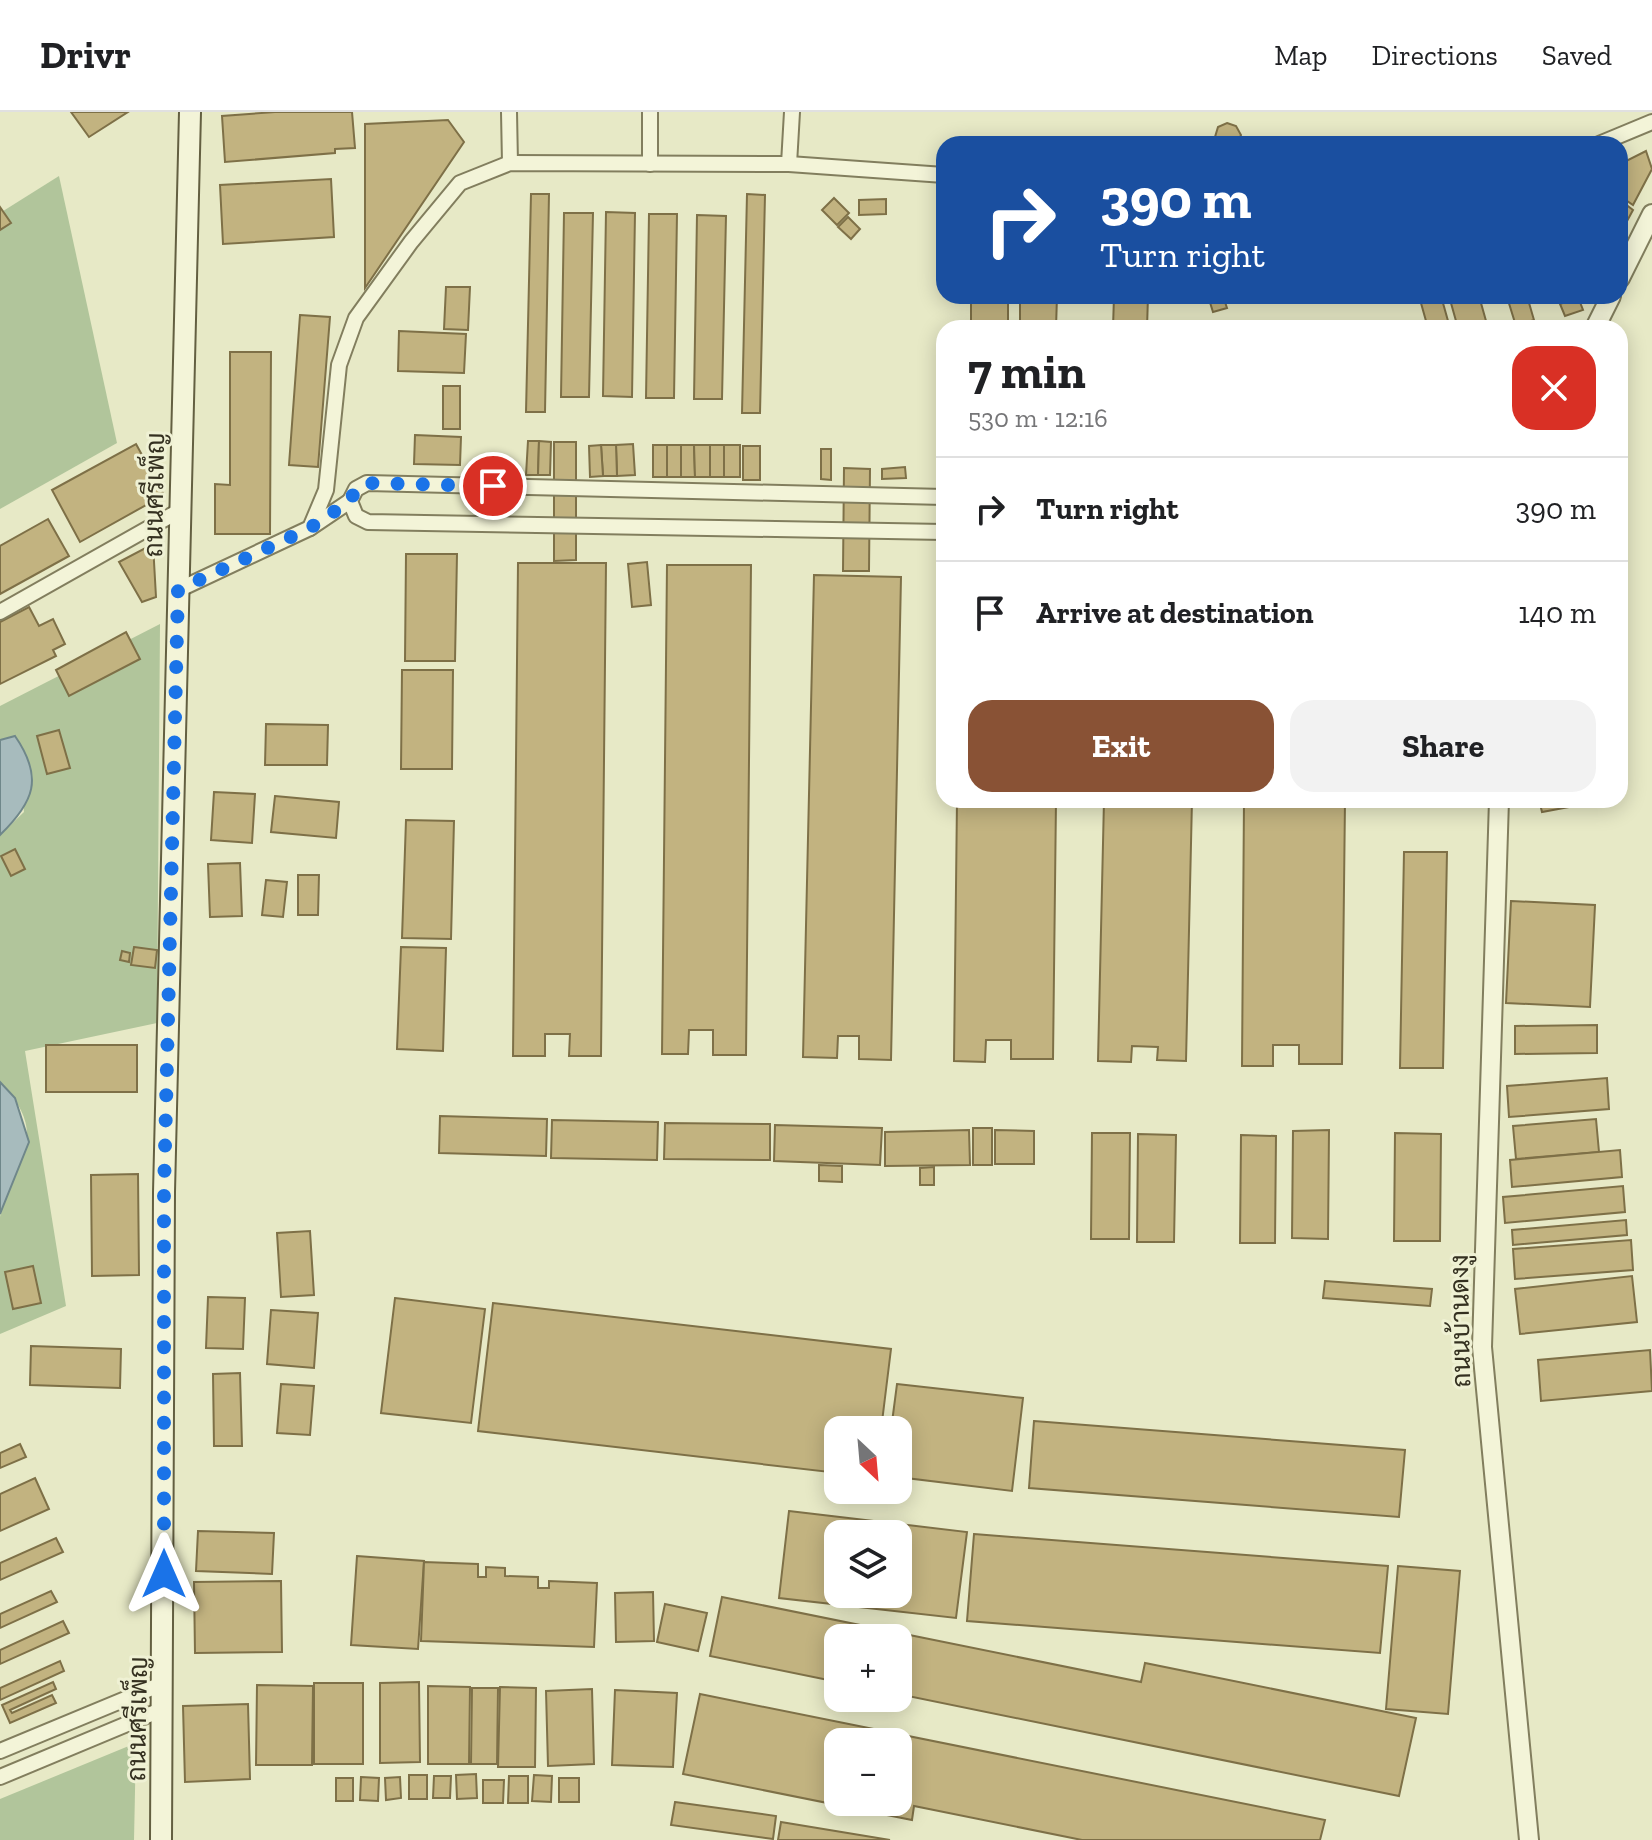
<!DOCTYPE html>
<html lang="en">
<head>
<meta charset="utf-8">
<style>
	body { margin:0; font-family:"Zilla Slab",Sarabun,serif; background:#f2f2f2; color:#202124; height:100vh; display:flex; flex-direction:column; font-size:30px; white-space:nowrap }
	* { box-sizing:border-box; margin:0 }
	p { font-size:26px; color:#757577 }
	.icon { flex:none; width:44px; height:44px; fill:none; stroke:currentColor; stroke-width:2; stroke-linecap:round; stroke-linejoin:round }
	.map { position:relative; flex:1; overflow:hidden }
	.drawer { position:absolute; left:936px; top:208px; width:692px; height:488px; display:flex; flex-direction:column; background:#fff; border-radius:24px; box-shadow:0 4px 20px #0003 }
	.drawer>* { flex:none }
	.hud { position:absolute; left:936px; top:24px; width:692px; height:168px; border-radius:24px; box-shadow:0 4px 20px #0003; background:#1a4fa0; color:#fff; overflow:hidden }
	.needle { width:52px; rotate:154deg }
	.controls { position:absolute; left:824px; top:1304px; display:grid; gap:16px }
	.controls a { display:grid; place-items:center; width:88px; height:88px; border-radius:16px; background:#fff; box-shadow:0 4px 20px #0003; font-size:40px }
	.pin { position:absolute; display:grid; place-items:center; width:68px; height:68px; color:#fff; margin:-34px; border:4px solid #fff; border-radius:50%; box-shadow:0 2px 8px #0007 }
	.me { position:absolute; width:88px; margin:-44px; rotate:0deg; stroke-linejoin:round; filter:drop-shadow(0 0 6px #0008) }
	.turn { display:flex; align-items:center; gap:28px; height:168px; padding:0 32px; font-size:36px }
	.turn .icon { width:104px; height:104px; stroke-width:2.5 }
	.turn b { display:block; font-size:56px; line-height:68px }
	.round { display:grid; place-items:center; flex:none; width:84px; height:84px; border-radius:24px; background:#f2f2f2 }
	.headline { display:flex; align-items:center; justify-content:space-between; height:136px; padding:0 32px }
	h1 { font-size:48px; font-weight:700; line-height:60px }
	.button { display:flex; gap:16px; margin-top:auto; padding:16px 32px }
	.button a { flex:1; height:92px; border-radius:24px; background:#895235; color:#fff; font-size:32px; font-weight:700; line-height:92px; text-align:center }
	.button a+a { background:#f2f2f2; color:#202124 }
	ul { padding:0; list-style:none }
	li { display:flex; align-items:center; gap:24px; height:104px; padding:0 32px; border-top:2px solid #e0e0e0 }
	li div { flex:1 }
	li b { display:block; font-size:30px }
	li em { font-style:normal }
	header { display:flex; align-items:center; gap:48px; box-sizing:border-box; height:112px; padding:0 40px; background:#fff; border-bottom:2px solid #e0e0e0 }
	header strong { font-size:38px }
	nav { display:flex; gap:44px; margin-inline-start:auto; font-size:28px }
	.map>svg:first-child { display:block }
	.green { fill:#b1c59b }
	.water { fill:#a7bbbd; stroke:#6f878a; stroke-width:2 }
	.building { fill:#c2b380; stroke:#7e7047; stroke-width:2; fill-rule:evenodd }
	.lines { fill:none; stroke-linecap:round; stroke-linejoin:round }
	.minor-casing { stroke:#827e5e; stroke-width:18 }
	.tertiary-casing { stroke:#827e5e; stroke-width:22 }
	.secondary-casing { stroke:#635f41; stroke-width:24 }
	.minor { stroke:#f3f4d8; stroke-width:14 }
	.tertiary { stroke:#f3f4d8; stroke-width:18 }
	.secondary { stroke:#f3f4d8; stroke-width:20 }
	.route { stroke:#1a73e8; stroke-width:14; stroke-dasharray:0 25.2 }
	.labels { text-anchor:middle; stroke-width:6; stroke-linejoin:round; paint-order:stroke }
	.street-label { font-size:26px; fill:#343020; stroke:#eff1d4 }
</style>
</head>
<body>
<header>
<strong>Drivr</strong>
<nav><a>Map</a><a>Directions</a><a>Saved</a></nav>
</header>
<div class="map">
<svg width="1652" height="1728" viewBox="0 0 1652 1728">
	<rect width="100%" height="100%" fill="#e7e9c6"/>
	<g class="green">
		<polygon points="59,64 117,331 0,397 0,101"/>
		<path d="M160 512 157 911 25 939 66 1194 0 1222C0 1184 0 1142 0 1105 9 1049 56 1029 0 970V723L24 700 16 624 0 628V594Z"/>
		<polygon points="136,1631 134,1728 0,1728 0,1687"/>
	</g>
	<g class="water">
		<path d="M15 624C44 666 34 690 0 723V628Z"/>
		<polygon points="0,970 15,986 29,1030 0,1102"/>
	</g>
	<g class="building">
		<polygon points="71,0 128,0 89,25"/>
		<polygon points="275,0 352,0 355,36 335,37 335,41 225,50 222,4"/>
		<polygon points="448,8 464,30 365,176 365,12"/>
		<polygon points="1227,11 1236,14 1241,23 1237,32 1218,32 1215,25 1218,15"/>
		<polygon points="1646,39 1652,57 1633,93 1620,84 1620,52"/>
		<polygon points="331,67 334,125 223,132 220,73"/>
		<polygon points="531,82 549,82 545,300 526,300"/>
		<polygon points="747,82 765,83 760,301 742,301"/>
		<polygon points="834,86 849,101 837,113 822,98"/>
		<polygon points="886,87 886,102 859,103 859,88"/>
		<polygon points="1620,88 1633,98 1620,122"/>
		<polygon points="0,95 11,111 0,118"/>
		<polygon points="606,100 635,101 632,285 603,284"/>
		<polygon points="564,101 593,101 589,285 561,285"/>
		<polygon points="649,102 677,102 674,286 646,286"/>
		<polygon points="697,103 726,104 722,287 694,287"/>
		<polygon points="848,105 860,117 851,127 838,115"/>
		<polygon points="446,175 470,175 468,218 444,217"/>
		<rect x="971" y="184" width="37" height="32"/>
		<polygon points="1020,184 1057,184 1056,216 1020,216"/>
		<polygon points="1114,184 1148,184 1147,216 1113,216"/>
		<polygon points="1208,184 1223,184 1227,196 1213,200"/>
		<polygon points="1419,184 1441,184 1450,216 1428,216"/>
		<polygon points="1449,184 1479,184 1488,216 1458,216"/>
		<polygon points="1527,184 1534,208 1516,214 1507,185"/>
		<polygon points="1578,185 1583,198 1565,204 1560,192"/>
		<polygon points="300,203 330,205 318,355 289,353"/>
		<polygon points="1562,210 1576,212 1575,216 1561,216"/>
		<polygon points="399,219 466,222 464,261 398,259"/>
		<polygon points="230,240 271,240 270,422 215,422 215,372 230,373"/>
		<rect x="443" y="274" width="17" height="43"/>
		<polygon points="415,323 461,325 460,353 414,352"/>
		<polygon points="528,329 539,329 538,363 526,363"/>
		<polygon points="539,329 551,330 550,363 538,363"/>
		<polygon points="554,330 576,330 576,448 554,449"/>
		<polygon points="136,332 164,383 80,430 52,378"/>
		<polygon points="633,332 635,363 617,364 616,333"/>
		<polygon points="601,333 616,333 617,364 603,364"/>
		<polygon points="601,333 603,364 590,365 589,334"/>
		<rect x="653" y="333" width="14" height="32"/>
		<rect x="667" y="333" width="14" height="32"/>
		<polygon points="681,333 694,333 695,365 681,365"/>
		<polygon points="694,333 710,333 710,365 695,365"/>
		<rect x="710" y="333" width="14" height="32"/>
		<rect x="724" y="333" width="16" height="32"/>
		<rect x="743" y="334" width="17" height="34"/>
		<polygon points="821,337 831,337 831,368 821,367"/>
		<polygon points="905,355 906,366 882,367 882,357"/>
		<polygon points="844,356 870,357 869,459 843,459"/>
		<polygon points="48,407 69,444 0,482 0,434"/>
		<polygon points="153,432 156,485 142,490 119,450"/>
		<polygon points="406,442 457,442 455,549 405,549"/>
		<polygon points="647,450 651,493 632,495 628,452"/>
		<polygon points="518,451 606,451 601,944 569,944 570,922 545,922 545,944 513,944"/>
		<polygon points="667,453 751,453 746,943 713,943 713,918 689,918 688,942 662,942"/>
		<polygon points="814,463 901,465 891,948 859,947 859,924 838,924 837,946 803,945"/>
		<polygon points="29,495 39,514 53,507 65,532 53,538 56,544 0,572 0,510"/>
		<polygon points="126,520 140,547 69,584 56,558"/>
		<polygon points="402,558 453,558 452,657 401,657"/>
		<polygon points="266,612 328,613 327,653 265,653"/>
		<polygon points="59,618 70,656 47,662 37,624"/>
		<polygon points="214,680 255,682 252,731 211,728"/>
		<polygon points="275,684 339,690 336,726 271,720"/>
		<polygon points="957,688 1056,688 1053,947 1011,947 1011,928 986,928 985,950 954,949"/>
		<polygon points="1104,688 1192,688 1186,949 1157,948 1158,935 1132,934 1131,950 1098,949"/>
		<polygon points="1244,688 1345,688 1342,952 1299,952 1299,933 1273,933 1273,954 1242,954"/>
		<polygon points="1539,688 1579,688 1580,693 1542,700"/>
		<polygon points="406,708 454,709 451,827 402,826"/>
		<polygon points="15,737 25,757 11,764 1,744"/>
		<polygon points="1404,740 1447,740 1443,956 1400,956"/>
		<polygon points="240,751 242,804 210,805 208,752"/>
		<polygon points="298,763 319,763 318,803 298,803"/>
		<polygon points="266,768 287,770 283,805 262,803"/>
		<polygon points="1511,789 1595,793 1590,895 1506,891"/>
		<polygon points="134,835 157,838 155,856 131,853"/>
		<polygon points="401,835 446,836 443,939 397,937"/>
		<polygon points="122,839 130,841 129,850 120,848"/>
		<polygon points="1597,913 1597,941 1515,942 1515,914"/>
		<rect x="46" y="933" width="91" height="47"/>
		<polygon points="1607,966 1609,997 1509,1005 1507,974"/>
		<polygon points="440,1004 547,1007 546,1044 439,1041"/>
		<polygon points="1596,1007 1599,1040 1516,1047 1513,1014"/>
		<polygon points="552,1008 658,1010 657,1048 551,1046"/>
		<polygon points="665,1011 770,1012 770,1048 664,1047"/>
		<polygon points="775,1013 882,1016 880,1053 774,1049"/>
		<rect x="973" y="1016" width="19" height="37"/>
		<polygon points="969,1018 970,1053 885,1054 885,1020"/>
		<polygon points="995,1018 1034,1019 1034,1052 995,1052"/>
		<polygon points="1329,1018 1328,1127 1292,1126 1293,1019"/>
		<polygon points="1092,1021 1130,1021 1129,1127 1091,1127"/>
		<polygon points="1395,1021 1441,1022 1440,1129 1394,1129"/>
		<polygon points="1138,1022 1176,1023 1174,1130 1137,1130"/>
		<polygon points="1241,1023 1276,1024 1275,1131 1240,1131"/>
		<polygon points="1620,1038 1622,1065 1512,1075 1510,1048"/>
		<polygon points="819,1053 842,1054 842,1070 819,1069"/>
		<polygon points="934,1055 934,1073 920,1073 920,1056"/>
		<polygon points="138,1062 139,1163 92,1164 91,1063"/>
		<polygon points="1623,1074 1625,1100 1505,1111 1503,1085"/>
		<polygon points="1626,1108 1627,1123 1513,1133 1512,1118"/>
		<polygon points="310,1119 314,1183 281,1185 277,1121"/>
		<polygon points="1631,1128 1633,1158 1515,1167 1513,1137"/>
		<polygon points="33,1154 41,1191 13,1197 5,1160"/>
		<polygon points="1632,1164 1637,1210 1520,1222 1515,1177"/>
		<polygon points="1325,1169 1432,1177 1430,1194 1323,1186"/>
		<polygon points="208,1185 245,1186 243,1237 206,1236"/>
		<polygon points="395,1186 485,1197 471,1311 381,1301"/>
		<polygon points="493,1191 891,1237 881,1318 838,1318 838,1361 478,1319"/>
		<polygon points="271,1198 318,1201 314,1256 267,1252"/>
		<polygon points="31,1234 121,1237 120,1276 30,1273"/>
		<polygon points="1650,1238 1652,1279 1541,1289 1538,1248"/>
		<polygon points="240,1261 242,1334 214,1334 213,1262"/>
		<polygon points="281,1272 314,1274 310,1323 277,1321"/>
		<polygon points="897,1272 1023,1286 1012,1379 898,1365 898,1318 891,1318"/>
		<polygon points="1034,1309 1405,1338 1399,1405 1029,1376"/>
		<polygon points="20,1332 26,1345 0,1356 0,1341"/>
		<polygon points="35,1366 49,1397 0,1419 0,1382"/>
		<path d="M789 1399 967 1420 956 1506 779 1486ZM838 1422H898V1482H838Z"/>
		<polygon points="198,1419 274,1421 272,1462 196,1459"/>
		<polygon points="974,1422 1388,1454 1380,1541 967,1509"/>
		<polygon points="56,1426 63,1440 0,1468 0,1451"/>
		<polygon points="357,1444 424,1449 418,1537 351,1533"/>
		<polygon points="424,1450 478,1452 478,1465 486,1465 486,1455 505,1456 505,1464 538,1465 538,1476 549,1476 549,1469 597,1471 594,1535 421,1529"/>
		<polygon points="1398,1454 1460,1459 1448,1602 1386,1597"/>
		<polygon points="281,1469 282,1540 195,1541 194,1470"/>
		<polygon points="51,1479 57,1490 0,1516 0,1502"/>
		<polygon points="653,1480 654,1529 616,1530 615,1481"/>
		<polygon points="722,1485 1141,1570 1145,1551 1416,1606 1399,1684 898,1582 898,1526 838,1526 838,1570 710,1544"/>
		<polygon points="665,1492 707,1501 698,1539 657,1530"/>
		<polygon points="63,1509 69,1521 0,1552 0,1538"/>
		<polygon points="60,1549 64,1559 0,1588 0,1576"/>
		<polygon points="53,1570 56,1577 10,1598 12,1601 52,1583 56,1591 10,1611 2,1593"/>
		<polygon points="419,1570 420,1650 380,1651 380,1571"/>
		<rect x="314" y="1571" width="49" height="81"/>
		<polygon points="257,1573 313,1574 312,1653 256,1653"/>
		<polygon points="428,1574 470,1575 469,1652 428,1652"/>
		<polygon points="500,1575 536,1576 535,1655 498,1655"/>
		<polygon points="472,1576 498,1576 497,1652 471,1652"/>
		<polygon points="592,1577 594,1652 548,1654 546,1579"/>
		<polygon points="615,1578 677,1581 673,1655 612,1653"/>
		<path d="M700 1582 1325 1708 1320 1728H1082L914 1694 912 1708 683 1662ZM838 1630H898V1690H838Z"/>
		<polygon points="248,1592 250,1667 185,1670 183,1594"/>
		<polygon points="476,1662 477,1686 457,1687 456,1663"/>
		<rect x="409" y="1663" width="18" height="24"/>
		<polygon points="534,1663 552,1664 551,1690 532,1689"/>
		<polygon points="434,1664 451,1664 450,1686 433,1686"/>
		<polygon points="509,1664 528,1664 528,1691 508,1691"/>
		<polygon points="361,1665 379,1666 378,1689 360,1688"/>
		<polygon points="400,1665 401,1686 386,1688 385,1666"/>
		<rect x="336" y="1666" width="17" height="23"/>
		<rect x="559" y="1666" width="20" height="24"/>
		<polygon points="483,1668 504,1668 503,1691 483,1691"/>
		<polygon points="675,1690 776,1704 773,1727 671,1713"/>
		<polygon points="781,1710 890,1728 778,1728"/>
	</g>
	<g class="lines">
		<defs>
			<g id="minor">
				<polyline points="509,0 510,51"/>
				<polyline points="650,0 650,52"/>
				<polyline points="1599,32 1652,10"/>
				<polyline points="789,52 792,0"/>
				<polyline points="944,385 367,371 356,377 350,389 356,404 368,410 944,420"/>
				<polyline points="310,416 350,389"/>
				<polyline points="178,478 310,416 326,378 339,253 356,206 411,130 460,71 510,51 789,52 944,63"/>
				<polyline points="0,500 179,399"/>
				<polyline points="0,1639 164,1571"/>
				<polyline points="0,1665 163,1597"/>
			</g>
			<g id="tertiary">
				<polyline points="1620,166 1652,102"/>
				<polyline points="1595,216 1611,184"/>
				<polyline points="1499,688 1482,1235 1529,1728"/>
			</g>
			<polyline id="secondary" points="161,1728 164,1080 190,0"/>
		</defs>
		<use href="#minor" class="minor-casing"/>
		<use href="#tertiary" class="tertiary-casing"/>
		<use href="#secondary" class="secondary-casing"/>
		<use href="#minor" class="minor"/>
		<use href="#tertiary" class="tertiary"/>
		<use href="#secondary" class="secondary"/>
	</g>
	<g class="lines">
		<polyline class="route" points="164,1462 164,1080 178,478 310,416 350,389 356,377 367,371 493,374"/>
	</g>
	<g class="labels">
		<g class="street-label">
			<text transform="translate(154 383) rotate(-89)" y="9">ถนนศรีเพ็ญ</text>
			<text transform="translate(1460 1209) rotate(-91)" y="9">ถนนบ้านดงงู</text>
			<text transform="translate(137 1607) rotate(-89)" y="9">ถนนศรีเพ็ญ</text>
		</g>
	</g>
</svg>
<div class="controls">
<a><svg class="needle" viewBox="-14 -14 28 28"><path d="M0-13l5 13h-10z" fill="#e53935"/><path d="M0 13l5-13h-10z" fill="#757577"/></svg></a>
<a><svg class="icon" aria-label="layers" viewBox="0 0 24 24"><path d="M12 4l9 5-9 5-9-5zM3 14l9 5 9-5"/></svg></a>
<a>+</a>
<a>−</a>
</div>
<div class="pin" style="left:493px;top:374px;background:#d93025"><svg class="icon" aria-label="arrive" viewBox="0 0 24 24"><path d="M6 21V4h12l-3 4 3 4H6"/></svg></div>
<svg class="me" style="left:164px;top:1462px" viewBox="-20 -20 40 40"><path d="M0-17L14 15 0 8-14 15z" fill="#1a73e8" stroke="#fff" stroke-width="4"/></svg>
<div class="hud">
<div class="turn"><svg class="icon" aria-label="right" viewBox="0 0 24 24"><path d="M7 20v-9h11M14 6l5 5-5 5"/></svg><div><b>390 m</b>Turn right</div></div>
</div>
<section class="drawer">
<div class="headline"><div><h1>7 min</h1><p>530 m · 12:16</p></div><a class="round" style="background:#d93025;color:#fff"><svg class="icon" aria-label="close" viewBox="0 0 24 24"><path d="M6 6l12 12M18 6L6 18"/></svg></a></div>
<ul>
<li><svg class="icon" aria-label="right" viewBox="0 0 24 24"><path d="M7 20v-9h11M14 6l5 5-5 5"/></svg><div><b>Turn right</b></div><em>390 m</em></li>
<li><svg class="icon" aria-label="arrive" viewBox="0 0 24 24"><path d="M6 21V4h12l-3 4 3 4H6"/></svg><div><b>Arrive at destination</b></div><em>140 m</em></li>
</ul>
<div class="button"><a>Exit</a><a>Share</a></div>
</section>
</div>
</body>
</html>
